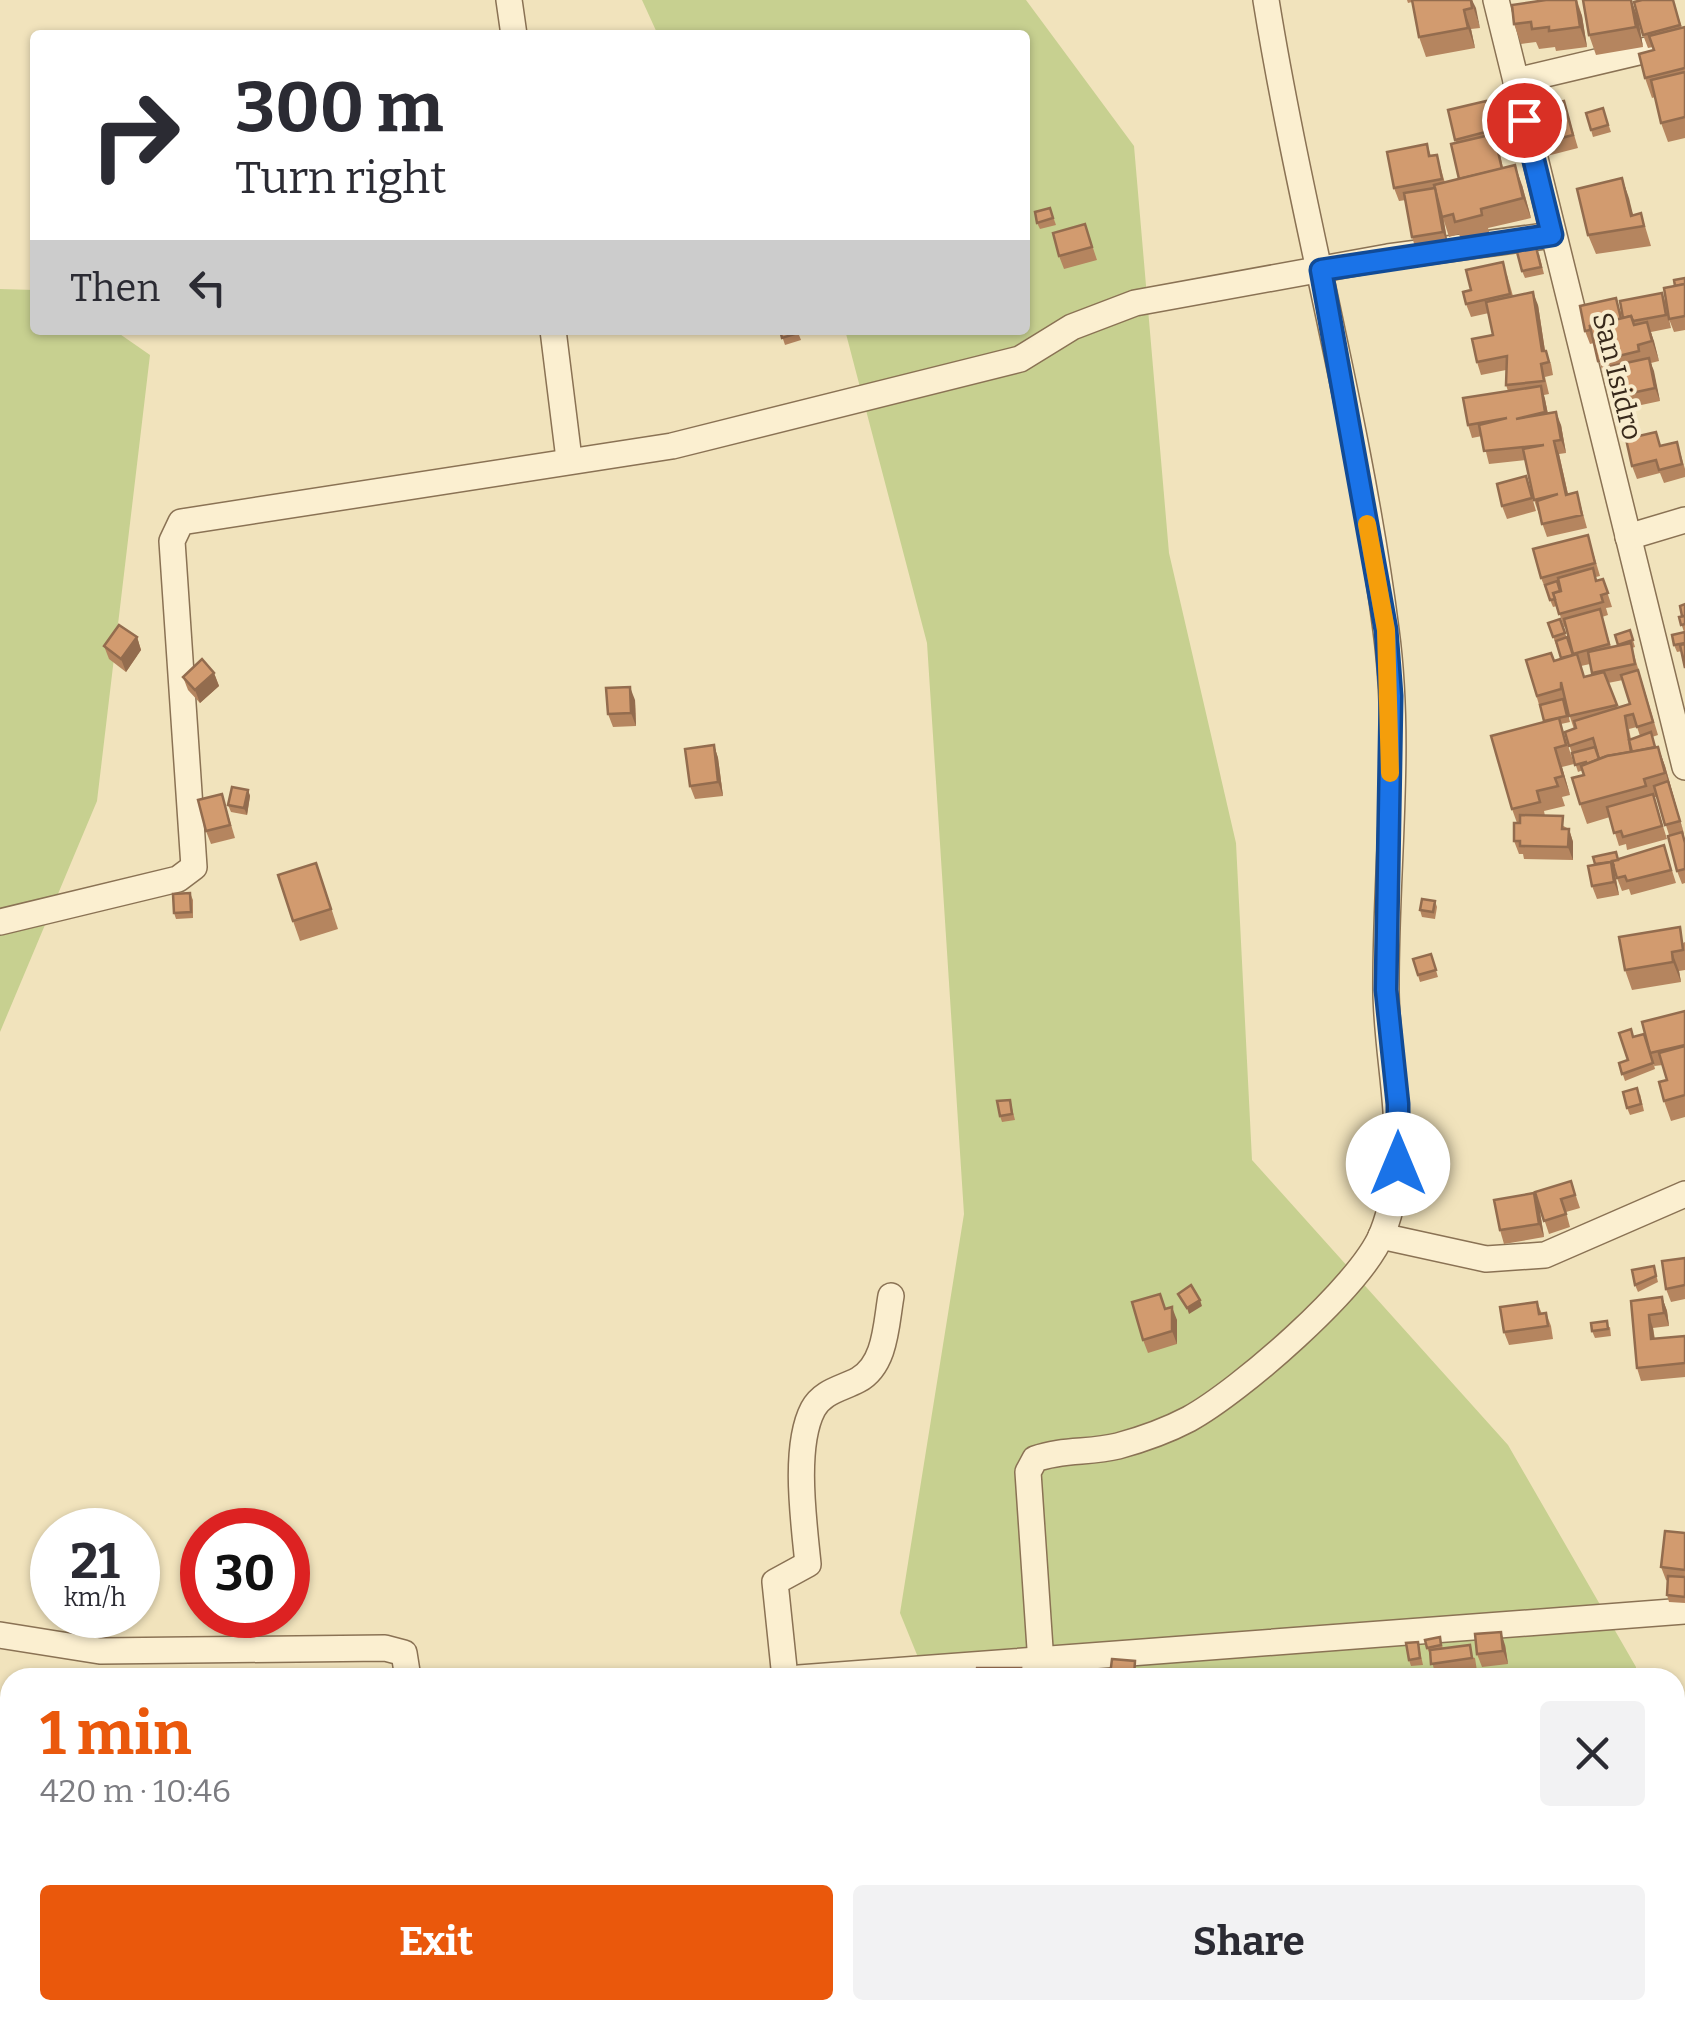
<!DOCTYPE html>
<html lang="en">
<head>
<meta charset="utf-8">
<style>
	body { margin:0; font-family:Bitter,serif; background:#f2f2f3; color:#2b2b33; height:100vh; display:flex; flex-direction:column; font-size:38px; white-space:nowrap }
	* { box-sizing:border-box; margin:0 }
	p { font-size:32px; color:#7c7c81 }
	.icon { flex:none; width:55px; height:55px; fill:none; stroke:currentColor; stroke-width:2; stroke-linecap:round; stroke-linejoin:round }
	.map { position:relative; flex:1; overflow:hidden }
	.drawer { position:absolute; left:0px; top:1668px; width:1685px; height:352px; display:flex; flex-direction:column; background:#fff; border-radius:30px 30px 0 0; box-shadow:0 2px 8px #0004 }
	.drawer>* { flex:none }
	.top-card { position:absolute; left:30px; top:30px; width:1000px; height:305px; border-radius:10px; box-shadow:0 2px 8px #0004; background:#fff; color:#2b2b33; overflow:hidden }
	.speed { position:absolute; left:30px; top:1508px; display:flex; gap:20px; font-size:50px; font-weight:700; text-align:center }
	.speed>* { display:grid; place-content:center; width:130px; height:130px; border-radius:50%; background:#fff; box-shadow:0 2px 8px #0004; line-height:1 }
	.speed small { font-size:25px; font-weight:400 }
	.speed .limit { border:15px solid #d22; background:#fff; color:#111 }
	.pin { position:absolute; display:grid; place-items:center; width:85px; height:85px; color:#fff; margin:-42px; border:5px solid #fff; border-radius:50%; box-shadow:0 2px 10px #0007 }
	.me { position:absolute; width:110px; margin:-55px; rotate:0deg; stroke-linejoin:round; filter:drop-shadow(0 0 8px #0008) }
	.turn { display:flex; align-items:center; gap:35px; height:210px; padding:0 40px; font-size:45px }
	.turn .icon { width:130px; height:130px; stroke-width:2.5 }
	.turn b { display:block; font-size:70px; line-height:85px }
	.then { display:flex; align-items:center; height:95px; padding:0 40px; background:#0003; gap:20px; font-size:38px }
	.round { display:grid; place-items:center; flex:none; width:105px; height:105px; border-radius:10px; background:#f2f2f3 }
	.overview { display:flex; align-items:center; justify-content:space-between; height:170px; padding:0 40px }
	h1 { font-size:60px; font-weight:700; line-height:75px; color:#ea580c }
	.action { display:flex; gap:20px; margin-top:auto; padding:20px 40px }
	.action a { flex:1; height:115px; border-radius:10px; background:#ea580c; color:#fff; font-size:40px; font-weight:700; line-height:115px; text-align:center }
	.action a+a { background:#f2f2f3; color:#2b2b33 }
	.map>svg:first-child { display:block }
	.green { fill:#c7d090 }
	.lines { fill:none; stroke-linecap:round; stroke-linejoin:round }
	.minor-casing { stroke:#8a7254; stroke-width:28 }
	.minor { stroke:#fbefd0; stroke-width:25 }
	.wall { fill:#b5855f; fill-rule:evenodd }
	.shaded-wall { fill:#936c4e }
	.building { fill:#d29b6f; stroke:#936c4e; stroke-width:2.5 }
	.route-casing { stroke:#114b97; stroke-width:25 }
	.route { stroke:#1a73e8; stroke-width:18 }
	.slow { stroke:#f59e0b; stroke-width:18 }
	.labels { text-anchor:middle; stroke-width:8; stroke-linejoin:round; paint-order:stroke }
	.street-label { font-size:28px; fill:#38291b; stroke:#f8eccd }
</style>
</head>
<body>
<div class="map">
<svg width="1685" height="2018" viewBox="0 0 1685 2018">
	<rect width="100%" height="100%" fill="#f1e3bc"/>
	<g class="green">
		<polygon points="642,0 1026,0 1134,146 1169,553 1236,843 1252,1160 1508,1445 1636,1667 1636,1677 926,1677 900,1613 964,1214 927,643 845,330 1025,330 1025,35 658,35"/>
		<polygon points="0,289 35,290 35,330 114,330 150,355 97,801 0,1032"/>
		<polygon points="0,1738 10,1742 10,2010 1650,2010 1650,2018 0,2018"/>
	</g>
	<g class="lines">
		<defs>
			<g id="minor">
				<polyline points="509,0 514,35"/>
				<polyline points="1496,0 1685,767"/>
				<polyline points="1516,81 1685,41"/>
				<polyline points="553,330 569,459"/>
				<polyline points="1628,537 1685,520"/>
				<polyline points="0,922 178,879 194,867 172,541 181,522 672,446 1020,359 1072,327 1135,303 1388,257 1552,235"/>
				<polyline points="1381,1236 1486,1259 1545,1255 1685,1194"/>
				<polyline points="0,1635 100,1651 385,1648 404,1653 408,1678"/>
				<path d="M785 1678 775 1582 808 1564C804 1523 793 1447 813 1409 823 1391 841 1389 858 1380 886 1365 886 1324 891 1296"/>
				<polyline points="799,1678 1685,1611"/>
				<path d="M1042 1678 1028 1472 1035 1459C1062 1449 1090 1453 1118 1446 1140 1440 1168 1430 1189 1419 1240 1391 1360 1287 1382 1234 1414 1154 1387 1073 1386 992 1385 872 1402 749 1386 630 1359 418 1300 211 1266 0"/>
				<polyline points="1238,2018 1241,2010"/>
			</g>
		</defs>
		<use href="#minor" class="minor-casing"/>
		<use href="#minor" class="minor"/>
	</g>
	<g class="wall">
		<polygon points="1407,0 1472,0 1480,28 1471,29 1475,48 1426,57 1419,37 1412,2 1408,3"/>
		<polygon points="1546,0 1577,0 1582,16 1587,47 1556,51 1555,47 1539,49 1536,42 1521,44 1514,24"/>
		<polygon points="1631,0 1638,18 1643,47 1596,55 1589,35"/>
		<polygon points="1673,0 1682,28 1685,27 1685,138 1668,142 1661,123 1655,97 1652,98 1645,78 1654,50 1653,47 1648,48 1643,35"/>
		<polygon points="1564,101 1578,148 1543,157 1538,144"/>
		<polygon points="1603,108 1611,132 1593,137 1586,113"/>
		<polygon points="1448,110 1491,114 1503,168 1522,185 1531,218 1488,228 1490,235 1462,242 1459,234 1449,237 1444,221 1448,245 1416,250 1412,237 1406,200 1399,201 1394,188 1427,144 1431,156 1437,155 1445,183 1459,179 1456,143"/>
		<polygon points="1622,178 1633,215 1641,213 1651,246 1596,254 1588,235"/>
		<polygon points="1050,208 1056,225 1040,229 1037,223"/>
		<polygon points="1085,224 1097,260 1064,269 1059,256"/>
		<polygon points="1539,254 1544,274 1525,278 1522,271"/>
		<polygon points="1507,275 1513,296 1538,305 1545,351 1551,364 1553,375 1545,377 1549,394 1544,395 1548,414 1561,425 1566,453 1559,454 1568,494 1577,492 1587,528 1547,537 1534,500 1526,460 1489,464 1482,436 1472,438 1468,425 1508,391 1506,385 1506,370 1481,375 1477,362 1493,335 1489,313 1471,317 1466,304 1471,290"/>
		<polygon points="1685,278 1685,330 1674,332 1669,319 1671,328 1651,332 1659,361 1651,363 1660,401 1618,410 1609,379 1605,380 1594,343 1590,344 1585,331 1621,311 1622,318 1662,293 1667,306 1675,286"/>
		<polygon points="780,330 797,330 801,340 785,345"/>
		<polygon points="1677,442 1685,469 1685,477 1664,483 1660,473 1637,479 1632,466 1661,446"/>
		<polygon points="1526,476 1536,511 1507,519 1502,506"/>
		<path d="M1588 535 1600 576 1596 577 1597 580 1603 579 1612 607 1606 608 1608 615 1602 617 1611 647 1618 646 1630 630 1635 647 1632 648 1658 735 1652 737 1656 747H1658L1665 766 1684 834H1683L1685 840V883L1682 884 1677 871 1669 835 1657 797H1654L1667 839 1627 850 1626 844 1619 846 1610 817 1587 824 1580 804 1584 775 1583 770 1578 772 1565 732 1574 729 1565 702 1570 722 1561 724 1574 764 1562 767 1570 795 1562 797 1565 806 1544 811 1545 816 1569 829 1573 842V860L1524 859 1523 854H1519L1514 841 1517 823 1512 809 1544 722 1526 660 1554 661 1561 658 1548 623 1560 619 1573 655 1566 626 1564 627 1557 606 1553 607 1541 578ZM1590 664 1593 675 1584 677 1581 666ZM1623 680 1630 704 1618 708 1608 683ZM1637 727 1640 736 1631 739 1629 729Z"/>
		<polygon points="1685,604 1685,668 1682,651 1677,652 1674,645 1684,632 1679,617 1682,616"/>
		<polygon points="137,637 141,650 126,672 109,659 104,646"/>
		<polygon points="214,673 219,686 200,703 188,690 183,677"/>
		<polygon points="635,700 636,726 613,727 608,714"/>
		<polygon points="714,745 718,758 723,796 695,799 690,786"/>
		<polygon points="248,790 250,796 247,815 231,812 228,805"/>
		<polygon points="222,794 235,838 211,844 206,831"/>
		<polygon points="1664,845 1676,883 1631,895 1629,889 1622,891 1615,873 1619,895 1597,899 1592,886 1619,859"/>
		<polygon points="323,883 338,929 300,941 293,921"/>
		<polygon points="190,893 193,900 193,918 176,919 174,913"/>
		<polygon points="1435,901 1437,907 1435,919 1422,917 1420,910"/>
		<polygon points="1685,942 1685,970 1679,971 1681,982 1632,990 1625,970"/>
		<polygon points="1431,954 1438,977 1420,982 1413,959"/>
		<polygon points="1685,1011 1685,1117 1671,1121 1664,1101 1667,1080 1663,1065 1654,1066 1653,1061 1655,1069 1625,1081 1619,1063 1628,1060 1634,1037 1644,1034"/>
		<polygon points="1640,1094 1644,1111 1630,1115 1627,1108"/>
		<polygon points="1010,1100 1015,1120 1002,1122 1000,1116"/>
		<polygon points="1571,1181 1580,1208 1566,1212 1570,1227 1549,1234 1535,1192"/>
		<polygon points="1539,1206 1544,1237 1504,1244 1500,1230"/>
		<polygon points="1685,1258 1685,1299 1671,1302 1666,1289"/>
		<polygon points="1654,1266 1658,1282 1638,1292 1635,1285"/>
		<polygon points="1662,1297 1667,1311 1669,1326 1653,1328 1655,1339 1685,1336 1685,1377 1641,1381 1637,1368 1631,1301"/>
		<polygon points="1537,1302 1542,1314 1546,1313 1551,1326 1553,1339 1509,1345 1504,1332"/>
		<polygon points="1165,1308 1177,1320 1177,1344 1148,1353 1143,1340"/>
		<polygon points="1610,1327 1611,1336 1595,1338 1592,1331"/>
		<polygon points="1685,1533 1685,1603 1669,1602 1667,1595 1668,1581 1666,1580 1661,1567"/>
		<polygon points="1440,1637 1443,1649 1475,1658 1477,1671 1436,1677 1430,1654 1427,1648"/>
		<polygon points="1418,1642 1423,1665 1411,1666 1409,1660"/>
		<polygon points="1505,1645 1508,1664 1482,1667 1477,1654"/>
	</g>
	<g class="shaded-wall">
		<polygon points="1471,0 1472,0 1476,8 1480,28"/>
		<polygon points="1576,0 1582,16 1587,47 1580,27"/>
		<polygon points="1631,0 1638,18 1643,47 1636,27"/>
		<polygon points="1464,10 1471,29 1475,48 1468,28"/>
		<polygon points="1515,165 1522,185 1531,218 1523,198"/>
		<polygon points="1622,178 1629,198 1636,227 1631,216"/>
		<polygon points="1436,188 1440,201 1448,245 1443,232"/>
		<polygon points="1533,292 1538,305 1547,364 1542,351"/>
		<polygon points="1647,322 1654,341 1659,361 1652,341"/>
		<polygon points="1649,358 1654,371 1660,401 1655,388"/>
		<polygon points="1541,386 1545,399 1550,425 1545,412"/>
		<polygon points="1556,412 1561,425 1566,453 1561,440"/>
		<polygon points="1554,441 1559,454 1571,508 1566,495"/>
		<polygon points="137,637 141,650 126,672 121,659"/>
		<polygon points="214,673 219,686 200,703 195,690"/>
		<polygon points="630,687 635,700 636,726 631,713"/>
		<polygon points="714,745 718,758 723,796 718,782"/>
		<polygon points="1658,747 1665,766 1684,834 1680,821"/>
		<polygon points="1555,748 1562,767 1570,795 1563,776"/>
		<polygon points="248,790 250,796 247,815 244,808"/>
		<polygon points="1569,829 1573,842 1573,860 1568,847"/>
		<polygon points="1611,862 1615,875 1619,895 1614,882"/>
		<polygon points="1672,952 1679,971 1681,982 1673,962"/>
		<polygon points="1534,1193 1539,1206 1544,1237 1539,1224"/>
		<polygon points="1662,1297 1667,1311 1669,1326 1664,1313"/>
		<polygon points="1200,1300 1202,1306 1189,1314 1187,1308"/>
		<polygon points="1172,1307 1177,1320 1177,1344 1172,1331"/>
		<polygon points="1649,1315 1653,1328 1656,1353 1651,1339"/>
		<polygon points="1501,1632 1505,1645 1508,1664 1503,1651"/>
	</g>
	<g class="building">
		<polygon points="1412,0 1471,0 1472,8 1464,10 1468,28 1419,37"/>
		<polygon points="1546,0 1576,0 1580,27 1549,31 1549,27 1532,29 1531,22 1514,24 1512,5"/>
		<polygon points="1583,0 1631,0 1636,27 1589,35"/>
		<polygon points="1642,0 1673,0 1680,25 1643,35 1634,2"/>
		<polygon points="1685,27 1685,68 1645,78 1639,54 1654,50 1649,36"/>
		<polygon points="1685,72 1685,117 1661,123 1651,80"/>
		<polygon points="1486,101 1493,130 1455,140 1448,110"/>
		<polygon points="1564,101 1573,135 1538,144 1529,109"/>
		<polygon points="1603,108 1608,125 1591,130 1586,113"/>
		<polygon points="1494,134 1502,169 1459,179 1451,144"/>
		<polygon points="1427,144 1429,156 1437,155 1442,179 1394,188 1387,152"/>
		<polygon points="1515,165 1523,198 1481,209 1482,215 1455,222 1453,214 1442,217 1434,185"/>
		<polygon points="1622,178 1631,216 1641,213 1644,226 1588,235 1577,189"/>
		<polygon points="1435,188 1443,232 1412,237 1404,193"/>
		<polygon points="1050,208 1053,218 1037,223 1035,212"/>
		<polygon points="1085,224 1092,247 1059,256 1053,233"/>
		<polygon points="1536,247 1541,267 1522,271 1517,252"/>
		<polygon points="1503,262 1510,294 1466,304 1463,292 1471,290 1466,270"/>
		<polygon points="1685,278 1685,284 1675,286 1674,280"/>
		<polygon points="1685,284 1685,316 1669,319 1664,288"/>
		<polygon points="1533,292 1542,351 1546,351 1549,362 1541,364 1544,381 1506,385 1507,356 1477,362 1472,339 1493,335 1486,302"/>
		<polygon points="1662,293 1666,315 1633,321 1631,316 1623,318 1620,301"/>
		<polygon points="1616,298 1621,319 1590,326 1590,330 1585,331 1580,306"/>
		<polygon points="1631,316 1634,325 1647,322 1652,341 1638,345 1639,351 1598,361 1590,326"/>
		<polygon points="780,330 797,330 798,333 782,338"/>
		<polygon points="1649,358 1655,388 1613,397 1607,367"/>
		<polygon points="1541,386 1545,412 1516,419 1556,412 1561,440 1554,441 1566,495 1577,492 1582,515 1542,524 1537,501 1558,494 1534,500 1523,449 1544,445 1484,451 1479,425 1507,418 1468,425 1463,398"/>
		<polygon points="1656,432 1660,446 1677,442 1682,464 1659,470 1656,460 1632,466 1626,439"/>
		<polygon points="1526,476 1532,498 1502,506 1497,484"/>
		<polygon points="1588,535 1595,563 1541,578 1533,549"/>
		<polygon points="1593,568 1596,581 1603,579 1608,593 1601,595 1603,602 1559,614 1553,593 1561,591 1558,578"/>
		<polygon points="1557,581 1560,591 1553,593 1555,599 1550,600 1545,585"/>
		<polygon points="1685,604 1685,616 1682,616 1680,606"/>
		<polygon points="1600,609 1609,644 1573,654 1564,619"/>
		<polygon points="1685,616 1685,624 1681,625 1679,617"/>
		<polygon points="1560,619 1565,633 1553,637 1548,623"/>
		<polygon points="119,625 137,637 121,659 104,646"/>
		<polygon points="1630,630 1633,640 1618,645 1615,635"/>
		<polygon points="1685,632 1685,643 1674,645 1672,635"/>
		<polygon points="1567,637 1573,655 1561,658 1556,641"/>
		<polygon points="1631,643 1635,664 1592,673 1588,652"/>
		<polygon points="1685,644 1685,668 1680,645"/>
		<polygon points="1551,653 1554,661 1577,654 1584,677 1604,672 1617,705 1569,716 1561,682 1561,689 1537,696 1526,660"/>
		<polygon points="202,659 214,673 195,690 183,677"/>
		<polygon points="1638,670 1653,722 1637,727 1633,714 1625,716 1631,752 1607,756 1599,759 1593,738 1569,746 1565,732 1576,728 1574,721 1630,704 1621,675"/>
		<polygon points="630,687 631,713 608,714 606,688"/>
		<polygon points="1563,699 1567,716 1544,721 1540,705"/>
		<polygon points="1559,718 1566,745 1555,748 1563,776 1555,778 1558,786 1537,791 1540,802 1512,809 1491,736"/>
		<polygon points="1651,732 1655,747 1632,752 1629,740"/>
		<polygon points="714,745 718,782 690,786 685,749"/>
		<polygon points="1595,747 1599,759 1587,764 1586,762 1575,765 1572,753"/>
		<polygon points="1658,747 1665,773 1644,779 1646,786 1580,804 1572,778 1584,775 1581,766 1607,756"/>
		<polygon points="1668,781 1680,821 1665,825 1654,786"/>
		<polygon points="232,787 248,790 244,808 228,805"/>
		<polygon points="222,794 230,825 206,831 198,800"/>
		<polygon points="1653,794 1662,826 1623,837 1621,831 1614,833 1607,807"/>
		<polygon points="1520,815 1563,816 1562,829 1569,829 1568,847 1520,846 1520,841 1514,841 1514,823 1520,823"/>
		<polygon points="1682,832 1685,843 1685,869 1677,871 1668,836"/>
		<polygon points="1664,845 1671,870 1627,881 1625,876 1617,878 1612,861"/>
		<polygon points="1616,852 1618,860 1612,861 1614,866 1611,862 1595,864 1593,857"/>
		<polygon points="1611,862 1614,882 1592,886 1588,866"/>
		<polygon points="316,863 331,909 293,921 278,875"/>
		<polygon points="190,893 191,912 174,913 173,894"/>
		<polygon points="1422,899 1435,901 1433,912 1420,910"/>
		<polygon points="1680,927 1683,950 1672,952 1673,962 1625,970 1619,937"/>
		<polygon points="1431,954 1436,970 1418,975 1413,959"/>
		<polygon points="1685,1011 1685,1045 1650,1053 1642,1022"/>
		<polygon points="1631,1029 1633,1037 1644,1034 1653,1063 1622,1074 1619,1063 1628,1060 1619,1033"/>
		<polygon points="1685,1046 1685,1095 1664,1101 1659,1082 1667,1080 1659,1053"/>
		<polygon points="1637,1088 1641,1104 1627,1108 1623,1092"/>
		<polygon points="1010,1100 1012,1114 1000,1116 997,1101"/>
		<polygon points="1571,1181 1575,1195 1561,1199 1566,1214 1544,1221 1535,1192"/>
		<polygon points="1534,1193 1539,1224 1500,1230 1494,1200"/>
		<polygon points="1685,1258 1685,1285 1666,1289 1662,1261"/>
		<polygon points="1654,1266 1656,1276 1635,1285 1632,1270"/>
		<polygon points="1191,1285 1200,1300 1187,1308 1178,1294"/>
		<polygon points="1160,1294 1165,1309 1172,1307 1172,1331 1143,1340 1132,1302"/>
		<polygon points="1662,1297 1664,1313 1649,1315 1651,1339 1685,1336 1685,1363 1637,1368 1631,1301"/>
		<polygon points="1537,1302 1539,1314 1546,1313 1548,1326 1504,1332 1500,1307"/>
		<polygon points="1607,1321 1608,1329 1592,1331 1591,1323"/>
		<polygon points="1665,1531 1685,1533 1685,1570 1661,1567"/>
		<polygon points="1668,1576 1685,1577 1685,1597 1667,1595"/>
		<polygon points="1501,1632 1503,1651 1477,1654 1475,1634"/>
		<polygon points="1440,1637 1441,1645 1427,1648 1425,1640"/>
		<polygon points="1418,1642 1420,1658 1409,1660 1406,1643"/>
		<polygon points="1470,1645 1472,1658 1431,1664 1430,1650"/>
		<polygon points="1112,1659 1135,1661 1134,1677 1110,1675"/>
		<polygon points="977,1668 1021,1668 1019,1678 975,1678"/>
	</g>
	<g class="lines">
		<defs>
			<polyline id="route" points="1398,1164 1398,1104 1386,990 1391,696 1386,630 1321,270 1552,235 1524,120"/>
		</defs>
		<use href="#route" class="route-casing"/>
		<use href="#route" class="route"/>
		<polyline class="slow" points="1367,524 1386,630 1390,773"/>
	</g>
	<g class="labels">
		<g class="street-label">
			<text transform="translate(1618 376) rotate(76)" y="10">San Isidro</text>
		</g>
	</g>
</svg>
<div class="speed"><div>21<small>km/h</small></div><div class="limit">30</div></div>
<div class="pin" style="left:1524px;top:120px;background:#d93025"><svg class="icon" aria-label="arrive" viewBox="0 0 24 24"><path d="M6 21V4h12l-3 4 3 4H6"/></svg></div>
<svg class="me" style="left:1398px;top:1164px" viewBox="-20 -20 40 40"><circle r="19" fill="#fff"/><path d="M0-13L10 11 0 6-10 11z" fill="#1a73e8"/></svg>
<div class="top-card">
<div class="turn"><svg class="icon" aria-label="right" viewBox="0 0 24 24"><path d="M7 20v-9h11M14 6l5 5-5 5"/></svg><div><b>300 m</b>Turn right</div></div>
<div class="then">Then<svg class="icon" aria-label="left" viewBox="0 0 24 24"><path d="M17 20v-9H6M10 6l-5 5 5 5"/></svg></div>
</div>
<section class="drawer">
<div class="overview"><div><h1>1 min</h1><p>420 m · 10:46</p></div><a class="round"><svg class="icon" aria-label="close" viewBox="0 0 24 24"><path d="M6 6l12 12M18 6L6 18"/></svg></a></div>
<div class="action"><a>Exit</a><a>Share</a></div>
</section>
</div>
</body>
</html>
